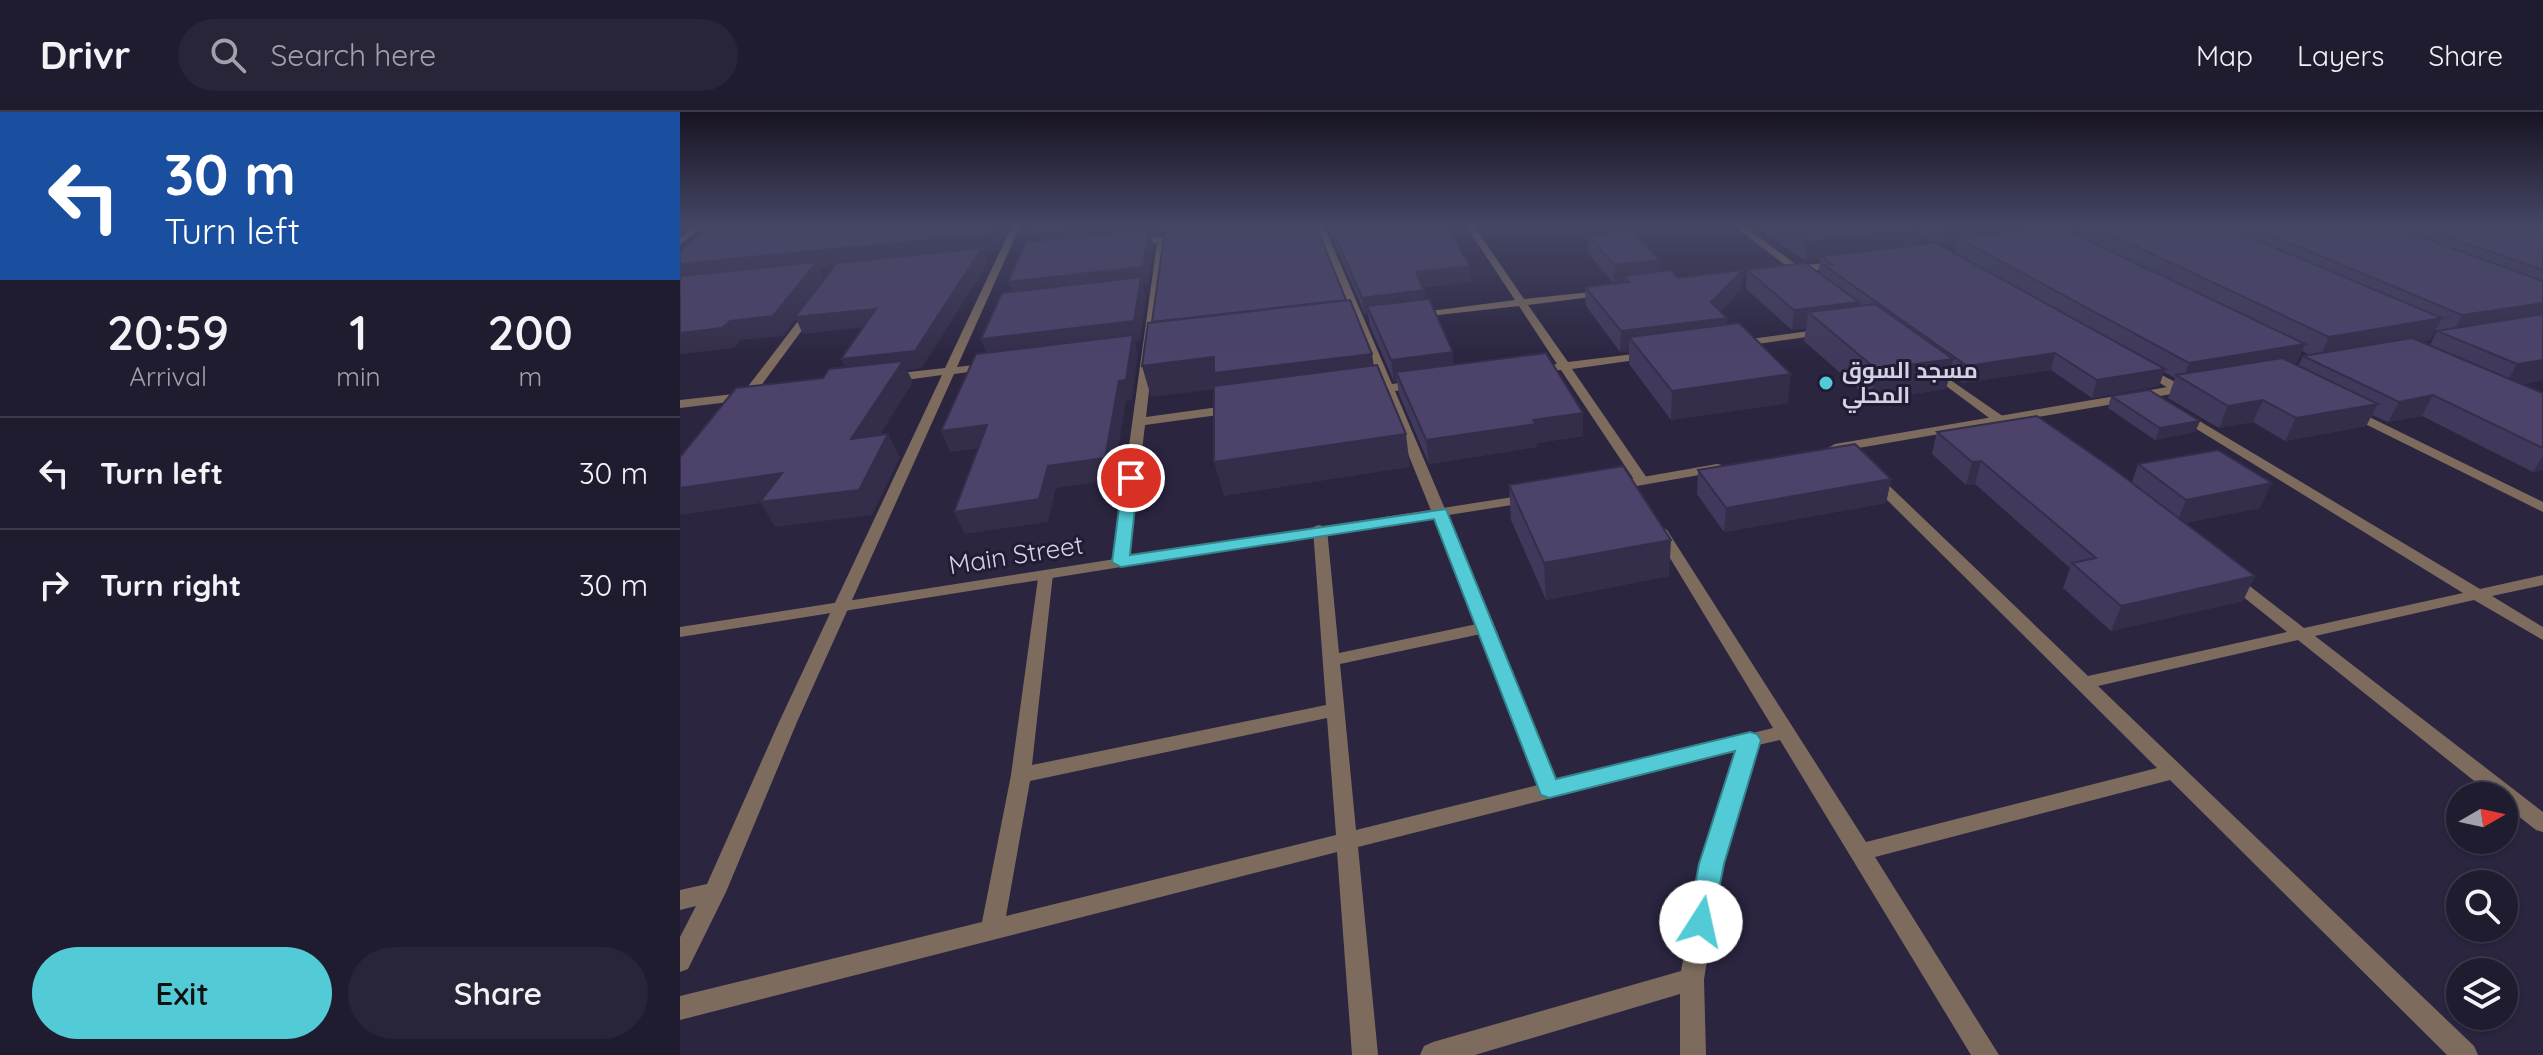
<!DOCTYPE html>
<html lang="en">
<head>
<meta charset="utf-8">
<style>
	body { margin:0; font-family:Quicksand,Cairo,sans-serif; background:#282538; color:#f1f3f6; height:100vh; display:flex; flex-direction:column; font-size:30px; white-space:nowrap }
	* { box-sizing:border-box; margin:0 }
	p { font-size:26px; color:#a2a1ab }
	.icon { flex:none; width:44px; height:44px; fill:none; stroke:currentColor; stroke-width:2; stroke-linecap:round; stroke-linejoin:round }
	.map { position:relative; flex:1; overflow:hidden }
	.drawer { display:flex; flex-direction:column; background:#201c30; width:680px }
	.drawer>* { flex:none }
	.top-card { background:#1a4fa0; color:#fff; overflow:hidden }
	.needle { width:52px; rotate:81deg }
	.tools { position:absolute; left:1766px; top:670px; display:grid; gap:16px }
	.tools a { display:grid; place-items:center; width:72px; height:72px; border-radius:50%; background:#201c30; box-shadow:0 2px 6px #0004,0 0 0 2px #3d3a4c; font-size:40px }
	.pin { position:absolute; display:grid; place-items:center; width:68px; height:68px; color:#fff; margin:-34px; border:4px solid #fff; border-radius:50%; box-shadow:0 2px 8px #0007 }
	.me { position:absolute; width:88px; margin:-44px; rotate:10deg; stroke-linejoin:round; filter:drop-shadow(0 0 6px #0008) }
	.turn { display:flex; align-items:center; gap:28px; height:168px; padding:0 32px; font-size:36px }
	.turn .icon { width:104px; height:104px; stroke-width:2.5 }
	.turn b { display:block; font-size:56px; line-height:68px }
	.eta { display:flex; justify-content:space-evenly; align-items:center; height:136px; text-align:center }
	.eta b { font-size:48px; font-weight:600; line-height:56px }
	.button { display:flex; gap:16px; margin-top:auto; padding:16px 32px }
	.button a { flex:1; height:92px; border-radius:48px; background:#52cbd7; color:#111; font-size:32px; font-weight:600; line-height:92px; text-align:center }
	.button a+a { background:#282538; color:#f1f3f6 }
	ul { padding:0; list-style:none }
	li { display:flex; align-items:center; gap:24px; height:112px; padding:0 32px; border-top:2px solid #3d3a4c }
	li div { flex:1 }
	li b { display:block; font-size:30px }
	li em { font-style:normal }
	header { display:flex; align-items:center; gap:48px; box-sizing:border-box; height:112px; padding:0 40px; background:#201c30; border-bottom:2px solid #3d3a4c }
	header strong { font-size:38px }
	nav { display:flex; gap:44px; margin-inline-start:auto; font-size:28px }
	.search { width:560px; height:72px; background:#282538; display:flex; align-items:center; gap:20px; box-sizing:border-box; padding:0 28px; border-radius:44px; color:#a2a1ab; font-size:30px }
	main { display:flex; flex:1; min-height:0 }
	.map>svg:first-child { display:block }
	.lines { fill:none; stroke-linecap:round; stroke-linejoin:round }
	.minor { fill:#7d6c5e; fill-rule:evenodd }
	.tertiary { fill:#7d6c5e; fill-rule:evenodd }
	.wall { fill:#41395b; fill-rule:evenodd }
	.shaded-wall { fill:#352e4a }
	.building { fill:#4c426a; stroke:#352e4a; stroke-width:2 }
	.route { fill:#52cbd7; stroke:#35848c; stroke-width:2 }
	.poi-dot { fill:#52cbd7; stroke:#221b35; stroke-width:3 }
	.labels { text-anchor:middle; stroke-width:6; stroke-linejoin:round; paint-order:stroke }
	.far-poi-label { font-size:22px; font-weight:bold; fill:#d4d1e3; stroke:#221b35; text-anchor:start }
	.street-label { font-size:26px; fill:#d4d1e3; stroke:#221b35 }
</style>
</head>
<body>
<header>
<strong>Drivr</strong>
<div class="search"><svg class="icon" aria-label="search" viewBox="0 0 24 24"><circle cx="10" cy="10" r="6"/><path d="M15 15l6 6"/></svg>Search here</div>
<nav><a>Map</a><a>Layers</a><a>Share</a></nav>
</header>
<main>
<section class="drawer">
<div class="top-card">
<div class="turn"><svg class="icon" aria-label="left" viewBox="0 0 24 24"><path d="M17 20v-9H6M10 6l-5 5 5 5"/></svg><div><b>30 m</b>Turn left</div></div>
</div>
<div class="eta">
<div><b>20:59</b><p>Arrival</p></div>
<div><b>1</b><p>min</p></div>
<div><b>200</b><p>m</p></div>
</div>
<ul>
<li><svg class="icon" aria-label="left" viewBox="0 0 24 24"><path d="M17 20v-9H6M10 6l-5 5 5 5"/></svg><div><b>Turn left</b></div><em>30 m</em></li>
<li><svg class="icon" aria-label="right" viewBox="0 0 24 24"><path d="M7 20v-9h11M14 6l5 5-5 5"/></svg><div><b>Turn right</b></div><em>30 m</em></li>
</ul>
<div class="button"><a>Exit</a><a>Share</a></div>
</section>
<div class="map">
<svg width="1863" height="943" viewBox="0 0 1863 943">
	<rect width="100%" height="100%" fill="#2b2540"/>
	<g class="lines">
		<g class="minor">
			<polygon points="332,114 340,114 277,255 311,251 317,254 311,257 274,262 117,610 46,780 8,857 0,860 0,825 16,794 0,798 0,778 27,772 99,610 262,263 211,270 205,266 211,262 265,256"/>
			<path d="M636 114H644L712 272 739 268 745 272 739 276 715 279 815 515 876 669 1093 616 973 418 980 414 987 418 1186 730 1477 656 1188 369 1186 366 1193 362 1198 363 1408 564 1607 520 1546 471 1544 468 1552 463 1558 465 1624 516 1783 481 1497 305V299L1501 298 1800 477 1863 463V473L1812 484 1863 515V528L1794 488 1635 524 1863 700V720L1856 718 1824 693V684H1813L1618 528 1418 574 1794 934 1798 943H1767L1490 668 1195 745 1319 943H1291L1100 628 1078 633 1043 752 1024 867 1026 943H1000V882L795 943H740L744 934 753 930 1001 859 1021 752 1057 639 678 735 698 943H672L657 740 0 908V884L302 810 331 663 359 459H371L373 462 352 653 646 593 633 417 635 414 640 413 647 417 659 541 797 512 703 280 687 283 681 279 701 274ZM801 522 858 673 676 718 660 552ZM647 606 656 723 326 804 350 669Z"/>
			<polygon points="786,114 794,114 844,187 930,178 930,182 927,183 848,193 888,250 970,240 976,243 970,246 892,257 969,369 967,372 957,372 881,258 850,260 850,256 877,252 839,194 731,206 730,204 735,201 835,188"/>
			<polygon points="1054,114 1064,114 1118,154 1161,149 1166,152 1119,162 1105,160 1103,158 1108,155"/>
			<polygon points="504,123 507,124 507,128 486,130 466,305 553,293 559,297 553,301 465,313 449,450 441,455 433,450 477,131 451,134 447,131 451,128"/>
			<polygon points="128,196 137,198 66,294 58,294 57,289 0,296 0,288 63,281"/>
			<polygon points="1144,217 1148,218 1148,222 1056,235 1051,232 1056,229"/>
			<polygon points="1462,253 1503,274 1505,277 1503,280 1495,280 1458,258 1458,254"/>
			<polygon points="1250,254 1324,305 1324,311 1316,311 1246,259 1246,255"/>
			<polygon points="1671,296 1863,390 1863,400 1667,303 1667,297"/>
		</g>
		<g class="tertiary">
			<polygon points="14,114 23,114 0,133 0,126"/>
			<polygon points="1511,271 1515,272 1515,278 1155,340 1148,336 1155,332"/>
			<polygon points="1037,352 1042,353 1042,359 934,378 927,374 934,370"/>
			<polygon points="852,382 859,386 857,389 0,525 0,515"/>
		</g>
	</g>
	<g class="wall">
		<polygon points="647,114 766,114 791,170 743,175 745,187 774,253 903,301 903,324 856,331 857,335 749,352 719,282 717,269 714,270 690,214 688,202 685,203"/>
		<path d="M1075 114H1361L1360 117 1374 115 1371 114H1863V268L1842 272 1863 281V358L1853 360 1742 304 1708 310 1692 303 1686 314 1605 329 1573 310 1539 316 1488 286 1495 266 1484 260 1479 274 1412 286 1371 258 1283 271 1270 262 1266 277 1191 288 1124 229 1126 216 1112 218 1066 177 1067 158 1142 163V162L1139 159 1140 147 1125 149ZM1400 116 1398 124 1385 117ZM1240 123 1254 131 1238 133ZM1277 131 1275 141 1259 133 1263 132ZM1756 218 1758 219H1757L1750 233 1741 230 1750 228ZM1622 239 1630 243 1623 244 1618 254 1614 251H1617Z"/>
		<polygon points="908,123 979,159 998,166 1061,177 1040,200 1047,206 1046,213 1108,291 991,308 949,252 949,239 940,240 906,194 905,175 934,172 908,141"/>
		<polygon points="1431,284 1520,309 1515,320 1475,328 1428,296"/>
		<polygon points="1257,320 1452,370 1458,352 1580,396 1505,411 1563,489 1431,519 1383,476 1390,456 1295,372 1286,373 1252,342"/>
		<polygon points="1018,358 1211,367 1206,391 1044,420 1017,382"/>
		<polygon points="829,373 989,464 866,488 831,408"/>
	</g>
	<g class="shaded-wall">
		<polygon points="314,114 331,114 315,139 304,140 308,151 242,256 227,258 233,270 183,351 171,327 170,265 161,247 299,141 140,157 145,168 196,197 204,213 123,222 116,207 103,224 61,228 54,236 0,242 0,221 50,209 0,171 0,152"/>
		<polygon points="410,114 560,114 470,123 474,134 468,172 463,173 466,184 460,229 455,230 458,242 452,288 446,289 433,368 376,376 368,410 285,422 274,400 359,387 301,227 335,187 328,170 357,135 352,120"/>
		<polygon points="1261,114 1361,114 1359,121 1278,126 1277,131 1258,133"/>
		<polygon points="1380,114 1401,114 1400,116 1379,118"/>
		<polygon points="1241,116 1238,135 1141,144 1140,147 1125,149 1127,130"/>
		<polygon points="980,148 979,166 944,164 944,171 934,172 934,153"/>
		<polygon points="790,154 791,170 738,176 736,160"/>
		<polygon points="1063,158 1061,177 1032,208 1047,206 1045,227 949,225 949,239 940,240 941,219 1031,190"/>
		<polygon points="744,178 746,195 687,194 688,202 685,203 682,186"/>
		<polygon points="1179,190 1176,210 1128,200 1126,216 1112,218 1114,198"/>
		<polygon points="1863,191 1863,210 1771,225 1782,203"/>
		<polygon points="1762,206 1750,228 1639,247 1649,225"/>
		<polygon points="1625,232 1617,251 1506,269 1503,268 1509,251"/>
		<polygon points="773,240 775,262 716,260 717,269 714,270 711,248"/>
		<polygon points="1375,241 1371,258 1283,271 1287,254"/>
		<polygon points="692,242 697,273 538,277 471,285 462,254 534,245"/>
		<polygon points="1273,247 1266,277 1191,288 1196,257"/>
		<polygon points="1863,248 1863,268 1824,275 1837,252"/>
		<polygon points="1485,257 1479,274 1412,286 1417,268"/>
		<polygon points="1111,262 1108,291 991,308 992,279"/>
		<polygon points="1753,283 1742,304 1708,310 1719,290"/>
		<polygon points="1583,288 1573,310 1539,316 1548,294"/>
		<polygon points="1698,292 1686,314 1605,329 1616,306"/>
		<polygon points="903,301 903,324 856,331 857,335 749,352 746,328 853,308"/>
		<polygon points="1520,309 1515,320 1475,328 1480,316"/>
		<polygon points="307,313 316,334 270,340 261,319"/>
		<polygon points="208,322 220,345 192,403 95,415 81,391 0,403 0,376"/>
		<polygon points="726,322 730,355 544,384 534,350"/>
		<polygon points="1863,344 1863,358 1853,360"/>
		<polygon points="1301,349 1295,372 1286,373 1292,350"/>
		<polygon points="1211,367 1206,391 1044,420 1046,396"/>
		<polygon points="1592,371 1580,396 1496,413 1506,388"/>
		<polygon points="991,428 989,464 866,488 864,451"/>
		<polygon points="1575,464 1563,489 1431,519 1441,494"/>
	</g>
	<g class="building">
		<polygon points="31,114 314,114 309,122 0,152 0,139"/>
		<polygon points="354,114 410,114 352,120"/>
		<polygon points="516,114 636,114 666,188 472,210 485,118"/>
		<polygon points="651,114 766,114 790,154 736,160 744,178 682,186"/>
		<polygon points="1104,114 1237,114 1241,116 1127,130"/>
		<polygon points="1413,114 1543,114 1762,206 1649,225"/>
		<polygon points="1569,114 1710,114 1863,169 1863,191 1782,203"/>
		<polygon points="1736,114 1863,114 1863,158"/>
		<polygon points="1380,115 1625,232 1509,251 1278,126"/>
		<polygon points="469,118 463,155 328,170 346,130"/>
		<polygon points="951,119 980,148 934,153 908,123"/>
		<polygon points="1256,131 1485,257 1417,268 1375,241 1287,254 1144,153 1152,152 1141,144"/>
		<polygon points="302,136 235,239 161,247 196,197 115,205 157,151"/>
		<polygon points="137,150 93,204 50,209 42,216 0,221 0,164"/>
		<polygon points="1125,151 1179,190 1114,198 1067,158"/>
		<polygon points="990,158 998,166 1063,158 1031,190 1047,206 941,219 905,175 949,170 944,164"/>
		<polygon points="461,165 454,209 301,227 322,181"/>
		<polygon points="749,187 773,240 711,248 687,194"/>
		<polygon points="670,188 692,242 534,261 534,245 462,254 468,211"/>
		<polygon points="1195,192 1273,247 1196,257 1128,200"/>
		<polygon points="1863,202 1863,248 1837,252 1757,219"/>
		<polygon points="1059,211 1111,262 992,279 949,225"/>
		<polygon points="453,223 446,268 439,269 425,346 368,354 359,387 274,400 307,313 261,319 296,242"/>
		<polygon points="1732,226 1863,281 1863,336 1753,283 1719,290 1623,244"/>
		<polygon points="866,241 903,301 853,308 856,312 746,328 716,260"/>
		<polygon points="1602,246 1698,292 1616,306 1583,288 1548,294 1496,263"/>
		<polygon points="223,249 171,327 208,322 179,378 80,390 102,361 0,376 0,345 56,276 143,266 149,257"/>
		<polygon points="697,253 726,322 534,350 534,274"/>
		<polygon points="1469,278 1520,309 1480,316 1431,284"/>
		<polygon points="1357,304 1435,358 1575,464 1441,494 1392,451 1416,446 1301,349 1292,350 1257,320"/>
		<polygon points="1175,332 1211,367 1046,396 1018,358"/>
		<polygon points="1538,338 1592,371 1506,388 1458,352"/>
		<polygon points="943,354 991,428 864,451 829,373"/>
	</g>
	<linearGradient id="sky" x2="0" y2="1"><stop stop-color="#181423"/><stop offset="0.46" stop-color="#444664"/><stop offset="1" stop-color="#444664" stop-opacity="0"/></linearGradient>
	<rect width="1863" height="246" fill="url(#sky)"/>
	<polygon class="route" points="451,361 458,366 450,443 766,397 876,667 1070,620 1077,622 1081,628 1044,752 1031,818 1021,821 1012,818 1008,810 1019,752 1055,639 869,686 861,683 754,407 441,455 432,450 443,366"/>
	<circle class="poi-dot" cx="1146" cy="271" r="8"/>
	<g class="labels">
		<g class="far-poi-label">
			<text x="1162" y="266">مسجد السوق<tspan x="1162" dy="25">المحلي</tspan></text>
		</g>
		<g class="street-label">
			<text transform="translate(336 443) rotate(-9)" y="9">Main Street</text>
		</g>
	</g>
</svg>
<div class="tools">
<a><svg class="needle" viewBox="-14 -14 28 28"><path d="M0-13l5 13h-10z" fill="#e53935"/><path d="M0 13l5-13h-10z" fill="#a2a1ab"/></svg></a>
<a><svg class="icon" aria-label="search" viewBox="0 0 24 24"><circle cx="10" cy="10" r="6"/><path d="M15 15l6 6"/></svg></a>
<a><svg class="icon" aria-label="layers" viewBox="0 0 24 24"><path d="M12 4l9 5-9 5-9-5zM3 14l9 5 9-5"/></svg></a>
</div>
<div class="pin" style="left:451px;top:366px;background:#d93025"><svg class="icon" aria-label="arrive" viewBox="0 0 24 24"><path d="M6 21V4h12l-3 4 3 4H6"/></svg></div>
<svg class="me" style="left:1021px;top:810px" viewBox="-20 -20 40 40"><circle r="19" fill="#fff"/><path d="M0-13L10 11 0 6-10 11z" fill="#52cbd7"/></svg>
</div>
</main>
</body>
</html>
